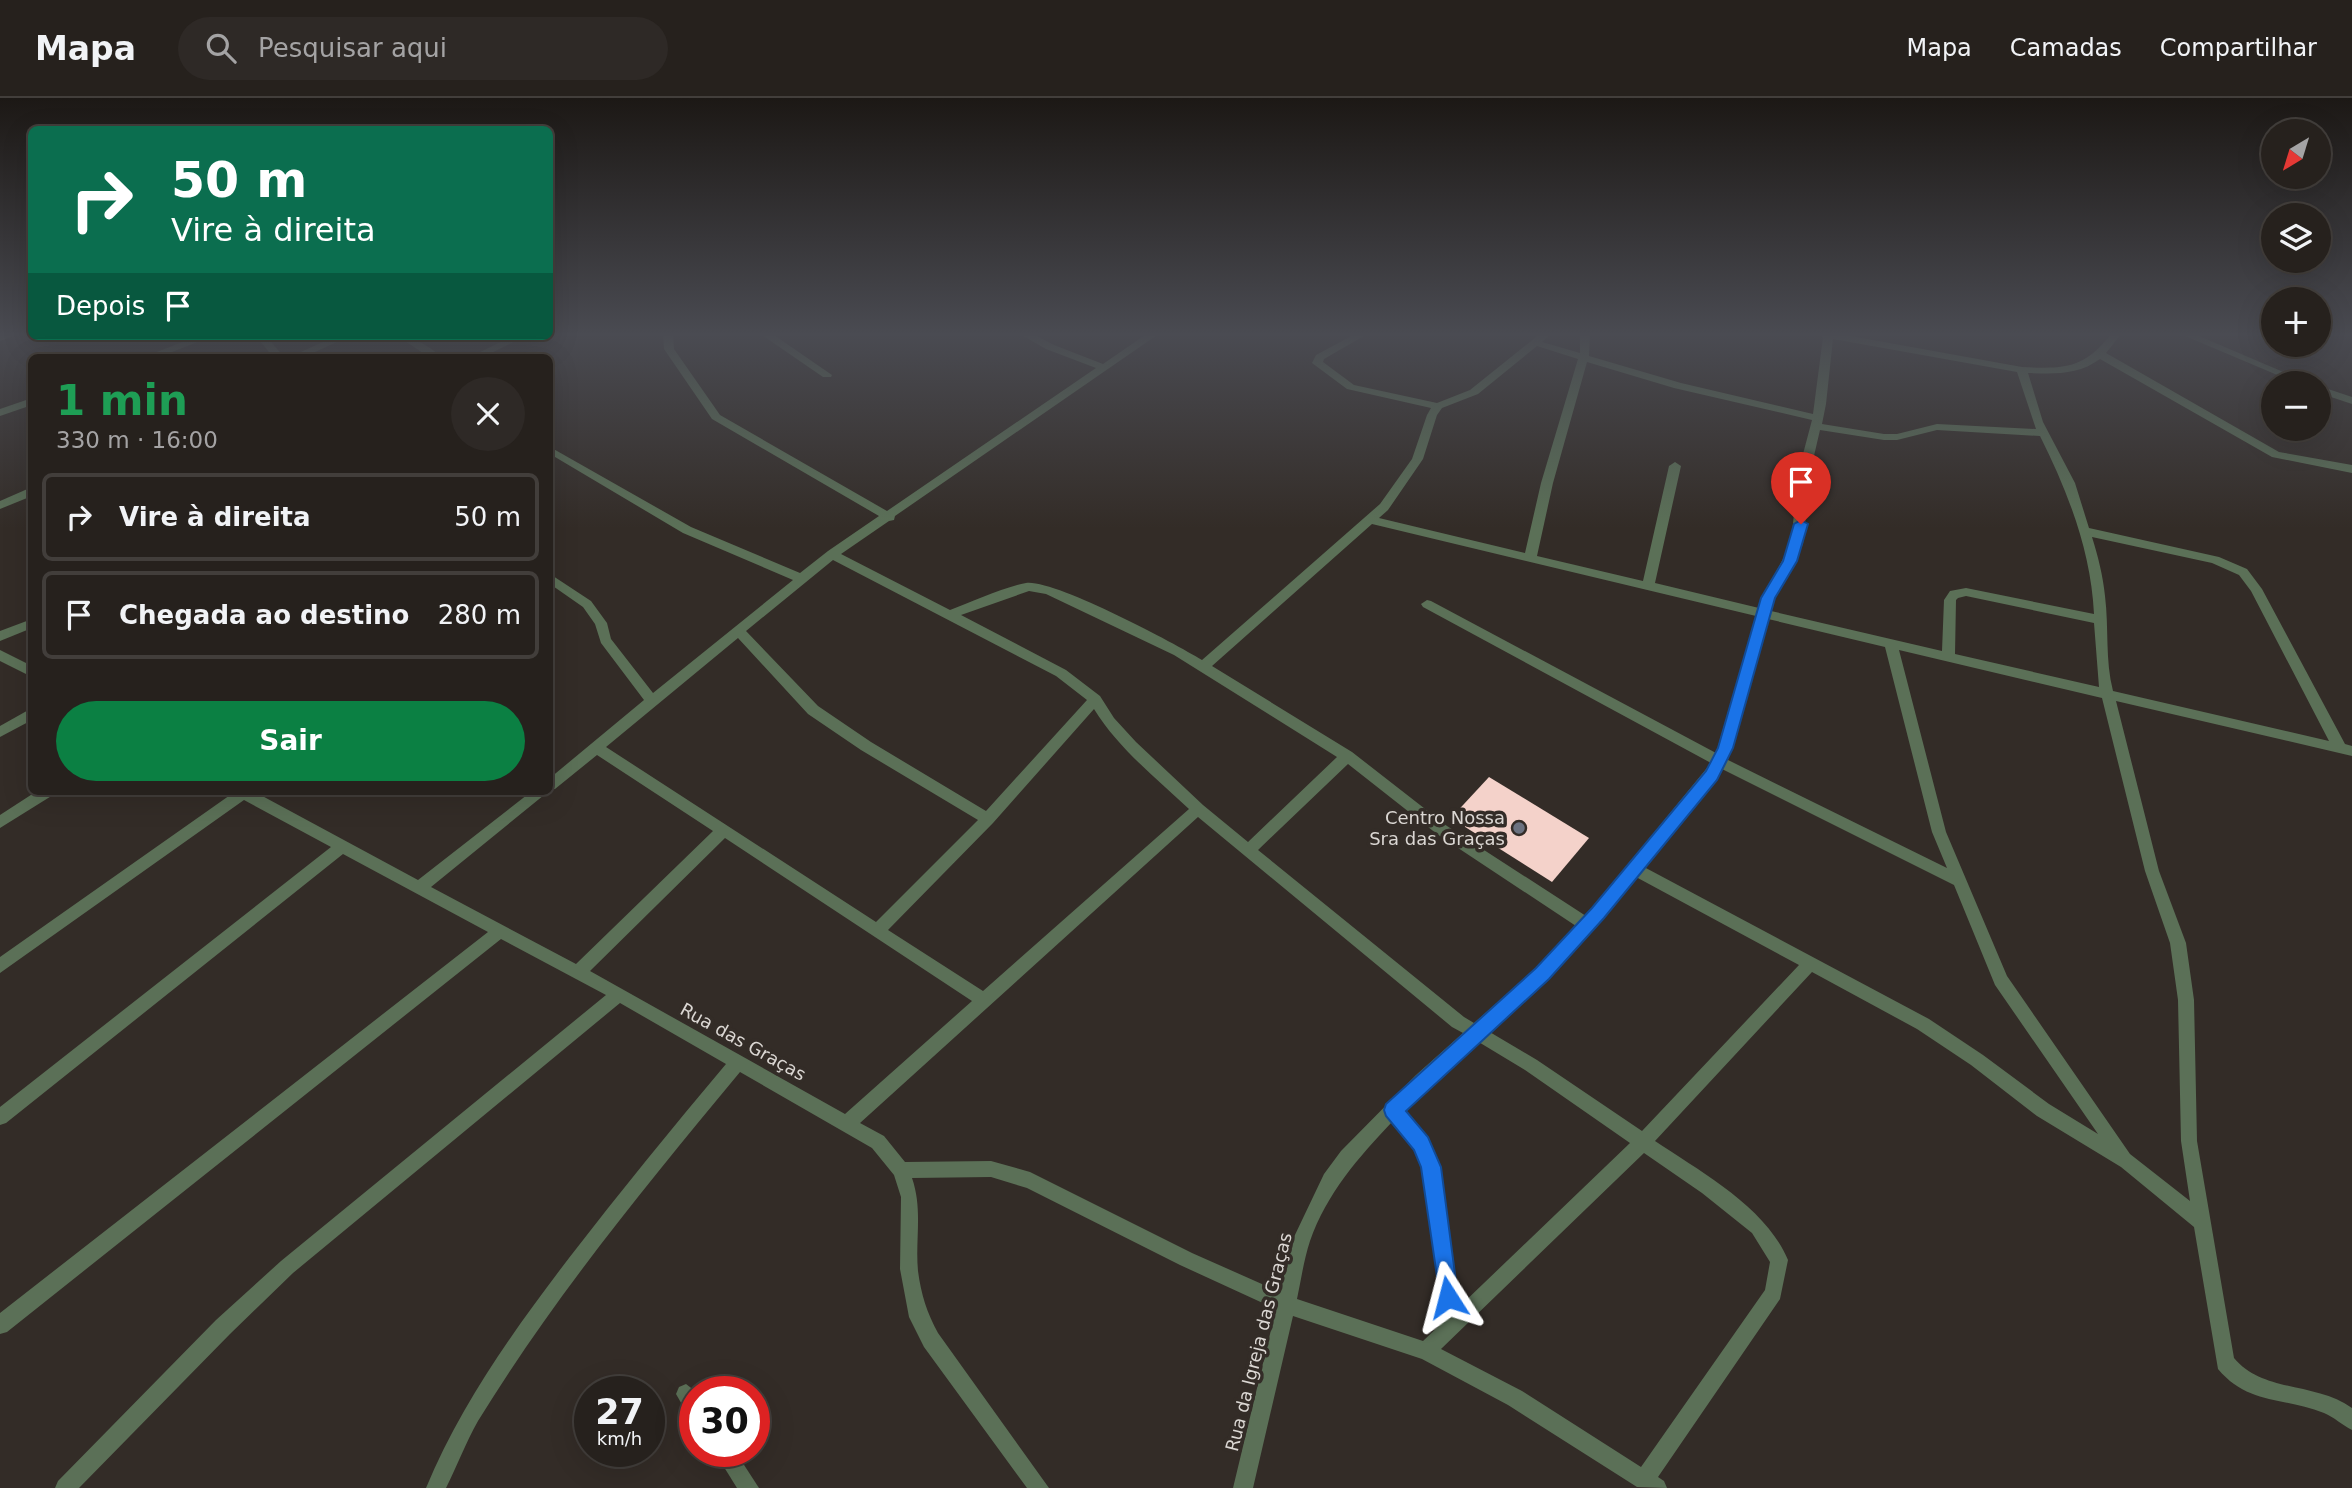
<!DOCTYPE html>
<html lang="pt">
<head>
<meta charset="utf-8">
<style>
	body { margin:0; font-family:"DejaVu Sans",sans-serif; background:#2e2926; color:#f1f3f6; height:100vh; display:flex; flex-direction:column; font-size:26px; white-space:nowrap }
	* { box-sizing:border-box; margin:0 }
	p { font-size:23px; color:#a4a3a4 }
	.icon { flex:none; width:38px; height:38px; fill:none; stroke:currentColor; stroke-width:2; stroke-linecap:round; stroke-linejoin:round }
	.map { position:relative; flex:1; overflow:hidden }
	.sheet { position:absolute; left:28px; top:256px; width:525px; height:441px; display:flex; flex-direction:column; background:#26211d; border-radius:10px; box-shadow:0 7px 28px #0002,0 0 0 2px #423e3b }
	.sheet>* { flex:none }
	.top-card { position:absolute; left:28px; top:28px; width:525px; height:214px; border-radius:10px; box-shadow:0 7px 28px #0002,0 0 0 2px #423e3b; background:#0b6e4f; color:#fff; overflow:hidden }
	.needle { width:46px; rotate:218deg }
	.buttons { position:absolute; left:2261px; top:21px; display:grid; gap:14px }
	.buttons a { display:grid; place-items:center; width:70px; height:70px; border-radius:50%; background:#26211d; box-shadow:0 7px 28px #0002,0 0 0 2px #423e3b; font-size:35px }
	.speed { position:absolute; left:574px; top:1278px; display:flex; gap:14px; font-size:35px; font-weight:700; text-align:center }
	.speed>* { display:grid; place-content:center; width:91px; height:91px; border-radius:50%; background:#26211d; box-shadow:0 7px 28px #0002,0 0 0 2px #423e3b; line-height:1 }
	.speed small { font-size:18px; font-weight:400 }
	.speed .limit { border:10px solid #d22; background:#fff; color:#111 }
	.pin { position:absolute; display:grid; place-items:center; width:60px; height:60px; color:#fff; margin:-72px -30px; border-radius:50% 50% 50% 0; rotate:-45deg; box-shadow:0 0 7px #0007 }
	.pin .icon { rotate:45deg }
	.me { position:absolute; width:77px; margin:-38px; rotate:351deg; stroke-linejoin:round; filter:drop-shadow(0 0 5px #0008) }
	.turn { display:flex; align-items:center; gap:24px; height:147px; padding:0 28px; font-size:32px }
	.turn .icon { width:91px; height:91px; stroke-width:2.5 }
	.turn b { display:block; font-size:49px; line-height:60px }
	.then { display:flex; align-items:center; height:66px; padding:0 28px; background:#0003; gap:14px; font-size:26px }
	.round { display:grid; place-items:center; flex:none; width:74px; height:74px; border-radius:37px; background:#2e2926 }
	.summary { display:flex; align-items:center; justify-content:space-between; height:119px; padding:0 28px }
	h1 { font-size:42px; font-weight:600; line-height:52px; color:#1e9e55 }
	.primary-button { display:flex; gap:14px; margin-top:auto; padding:14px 28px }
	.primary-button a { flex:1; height:80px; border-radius:42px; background:#0b8043; color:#fff; font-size:28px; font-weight:600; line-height:80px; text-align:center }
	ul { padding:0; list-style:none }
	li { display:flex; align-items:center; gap:21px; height:88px; margin:0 14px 10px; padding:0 14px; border:4px solid #423e3b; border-radius:10px }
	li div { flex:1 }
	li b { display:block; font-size:26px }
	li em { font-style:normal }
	header { display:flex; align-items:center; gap:42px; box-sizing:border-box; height:98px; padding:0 35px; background:#26211d; border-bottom:2px solid #423e3b }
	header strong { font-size:33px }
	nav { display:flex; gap:38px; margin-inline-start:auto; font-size:24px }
	.search { width:490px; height:63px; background:#2e2926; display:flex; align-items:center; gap:18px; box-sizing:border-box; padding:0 24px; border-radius:38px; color:#a4a3a4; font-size:26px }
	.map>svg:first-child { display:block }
	.building { fill:#f4d2ca }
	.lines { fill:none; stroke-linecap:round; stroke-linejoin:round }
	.street { fill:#5b7057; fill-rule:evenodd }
	.route { fill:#1a73e8; stroke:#114b97; stroke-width:2 }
	.worship-dot { fill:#6b7280; stroke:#332c27; stroke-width:2.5 }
	.labels { text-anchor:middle; stroke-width:7; stroke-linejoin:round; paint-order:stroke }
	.poi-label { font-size:18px; fill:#dbd7d3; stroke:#332c27; text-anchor:end }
	.street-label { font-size:18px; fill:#dbd7d3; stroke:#332c27 }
</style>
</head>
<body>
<header>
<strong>Mapa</strong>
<div class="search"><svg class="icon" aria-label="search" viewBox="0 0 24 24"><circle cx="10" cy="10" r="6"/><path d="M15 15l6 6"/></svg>Pesquisar aqui</div>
<nav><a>Mapa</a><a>Camadas</a><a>Compartilhar</a></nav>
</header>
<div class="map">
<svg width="2352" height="1390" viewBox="0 0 2352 1390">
	<rect width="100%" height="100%" fill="#332c27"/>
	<polygon class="building" points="1489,679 1589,740 1552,784 1451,720"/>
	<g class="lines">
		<g class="street">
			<polygon points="6,235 21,235 0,243 0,237"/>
			<path d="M663 235H673L674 251 720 317 887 413 1096 270 1046 251 1018 235H1031L1054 247 1103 266 1148 235H1160L895 418 894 422 889 423 841 456 950 512C972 504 1004 489 1026 485 1054 481 1174 545 1202 562L1380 406 1412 361 1427 317 1431 310 1347 291 1312 265 1316 257 1357 235H1369L1324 261 1323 264 1354 287 1437 305 1470 292 1541 235H1552L1542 244 1580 255V235H1590L1589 258 1681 285 1813 316 1823 239 1813 235H1834L2022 269C2065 271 2084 271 2112 235H2122L2106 255 2279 354 2352 367V375L2272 359 2100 261C2078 277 2055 276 2028 275L2043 324 2075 385 2089 430 2219 459 2247 471 2262 491 2345 646 2352 648V658L2116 603 2159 773 2186 845 2194 902 2197 1043 2234 1260C2263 1295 2316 1284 2352 1310V1332C2342 1327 2334 1319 2324 1315 2284 1299 2248 1307 2218 1271L2194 1129 2121 1069 2037 1018 1971 967 1917 931 1812 874 1655 1043C1701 1074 1766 1109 1788 1162L1780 1201 1658 1379 1664 1383 1667 1390 1637 1389 1508 1307 1422 1261 1293 1218 1253 1390H1233L1276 1211 1180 1167 1027 1090 991 1079 912 1080C923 1112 915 1141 918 1173 921 1196 927 1215 938 1235L1049 1390H1027L924 1249 909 1219 900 1171 901 1099 894 1077 872 1050 740 974C648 1085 554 1199 478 1323 466 1344 457 1368 446 1390H426C461 1306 514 1232 569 1160 620 1094 672 1030 726 966L620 905 293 1175 230 1236 79 1390H55L58 1383 216 1222 281 1163 606 897 501 841 7 1234 0 1236V1215L488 834 343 756 6 1025 0 1027V1009L331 749 244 702 0 875V859L233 695 232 693H253L418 782 532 693H549L431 789 576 866 713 733 597 657 555 691 550 692V680L644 602 601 545 595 526 583 509 550 486V476L591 503 607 525 611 541 653 595 793 482 683 435 550 356V349L691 429 800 475 828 453 879 418 712 321 664 251ZM1833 241 2017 274 2036 331 1937 326 1897 336H1884L1822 326 1826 306ZM1537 248 1578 261 1541 385 1525 455 1379 420 1388 412 1423 361 1437 317 1442 310 1478 296ZM1587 264 1674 290 1812 322 1798 375 1791 446 1762 500 1759 510 1655 485 1681 368 1675 364 1669 368 1643 483 1537 458 1553 385ZM1820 332 1884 342H1897L1937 332 2040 338C2068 394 2091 453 2094 516L1966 490 1950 493 1944 502 1942 553 1771 513 1774 500 1803 446 1810 375ZM1372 426 1756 518 1716 655 1431 503 1427 502 1421 506 1423 509 1711 665 1586 818 1447 728 1352 654 1212 568ZM2092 439 2212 465 2239 477 2251 493 2329 643 2113 593C2105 562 2109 530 2105 498 2103 478 2098 458 2092 439ZM833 462 1056 578 1087 602 986 713 871 644 818 608 746 533ZM1029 493 1046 496 1174 557 1337 659 1248 744 1203 707 1136 644 1114 620 1100 598 1066 572 961 517ZM1966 498 2094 525 2099 589 1955 556 1956 502 1958 500ZM1768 521 1885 549 1932 734 1947 770 1728 662ZM738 540 808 616 861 652 978 722 876 824 606 649ZM1899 552 2102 600 2145 773 2170 845 2178 902 2181 1043 2190 1103 2130 1056 2007 878 1946 734ZM1094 611C1118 650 1156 680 1189 711L983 893 888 832 993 725ZM1348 666 1437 736 1576 828 1537 870 1474 925 1464 919 1258 752ZM1722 671 1954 787 1995 887 2098 1036 2049 1006 1983 957 1929 921 1644 769ZM1198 719 1452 929 1463 935 1416 977 1341 1053 1324 1076 1293 1141 1280 1194 1192 1155 1030 1074 991 1063 905 1064 884 1038 860 1025ZM725 740 972 903 845 1016 590 873ZM1636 779 1799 867 1642 1033 1537 962 1488 933C1543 884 1589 837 1636 779ZM1477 943 1525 972 1630 1045 1459 1209 1440 1069 1427 1039 1404 1012ZM1392 1024 1415 1050 1422 1069 1443 1224 1423 1243 1297 1201C1301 1182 1304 1161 1310 1143 1327 1095 1358 1060 1392 1024ZM1644 1055 1702 1095 1752 1135 1770 1164 1765 1192 1641 1369 1522 1293 1441 1251Z"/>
			<polygon points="759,235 771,235 832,277 831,279 823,279"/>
			<polygon points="2178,235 2192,235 2309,285 2296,285"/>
			<polygon points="198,238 213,238 159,259 144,259"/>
			<polygon points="256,238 266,238 284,259 273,259"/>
			<polygon points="336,238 350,238 304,259 290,259"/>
			<path d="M391 238C411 238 426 245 441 259H429L408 245Z"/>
			<polygon points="513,238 526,238 483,259 470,259"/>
			<polygon points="2319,288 2352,299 2352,306 2319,295"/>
			<polygon points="32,300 32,307 0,318 0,311"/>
			<polygon points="32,389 32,398 0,411 0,403"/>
			<polygon points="32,521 32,530 0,543 0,533"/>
			<polygon points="0,552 32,568 32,579 0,563"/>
			<polygon points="32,610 32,622 0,639 0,628"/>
			<polygon points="37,693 55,693 53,697 0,730 0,717"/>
			<polygon points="686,1286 695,1293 695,1320 688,1317 676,1296 679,1289"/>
			<polygon points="714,1353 735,1353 759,1390 737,1390"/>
		</g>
	</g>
	<linearGradient id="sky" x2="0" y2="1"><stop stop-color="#1c1815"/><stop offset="0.55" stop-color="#4a4b52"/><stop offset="1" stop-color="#4a4b52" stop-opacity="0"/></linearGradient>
	<rect width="2352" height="430" fill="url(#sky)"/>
	<polygon class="route" points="1801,422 1808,426 1797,463 1775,500 1733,650 1717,682 1604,820 1549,881 1406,1013 1428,1039 1441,1069 1458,1199 1455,1206 1448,1209 1441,1206 1421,1069 1414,1052 1386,1018 1384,1012 1386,1006 1536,870 1592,810 1706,673 1718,650 1761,500 1783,463 1794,426"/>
	<circle class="worship-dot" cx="1519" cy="730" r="7"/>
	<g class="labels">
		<g class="poi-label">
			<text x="1505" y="726">Centro Nossa<tspan x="1505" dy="21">Sra das Graças</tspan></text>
		</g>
		<g class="street-label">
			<text transform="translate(743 944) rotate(29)" y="6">Rua das Graças</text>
			<text transform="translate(1259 1244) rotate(-76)" y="6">Rua da Igreja das Graças</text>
		</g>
	</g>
</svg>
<div class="buttons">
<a><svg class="needle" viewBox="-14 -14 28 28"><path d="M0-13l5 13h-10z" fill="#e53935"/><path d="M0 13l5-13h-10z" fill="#a4a3a4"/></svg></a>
<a><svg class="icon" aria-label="layers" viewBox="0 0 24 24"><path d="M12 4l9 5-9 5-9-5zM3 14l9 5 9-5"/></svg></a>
<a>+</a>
<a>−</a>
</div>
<div class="speed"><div>27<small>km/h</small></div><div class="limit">30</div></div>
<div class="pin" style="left:1801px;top:426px;background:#d93025"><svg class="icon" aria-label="arrive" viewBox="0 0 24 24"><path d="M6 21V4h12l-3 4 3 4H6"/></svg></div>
<svg class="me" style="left:1448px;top:1199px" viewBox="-20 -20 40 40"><path d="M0-17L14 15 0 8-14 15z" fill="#1a73e8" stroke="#fff" stroke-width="4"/></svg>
<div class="top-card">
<div class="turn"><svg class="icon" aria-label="right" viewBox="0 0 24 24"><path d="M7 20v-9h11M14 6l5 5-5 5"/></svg><div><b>50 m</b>Vire à direita</div></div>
<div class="then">Depois<svg class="icon" aria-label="arrive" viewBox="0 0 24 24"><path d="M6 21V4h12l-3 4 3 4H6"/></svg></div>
</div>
<section class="sheet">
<div class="summary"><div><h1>1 min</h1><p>330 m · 16:00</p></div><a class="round"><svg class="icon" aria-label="close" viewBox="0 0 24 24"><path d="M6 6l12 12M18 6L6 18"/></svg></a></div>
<ul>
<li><svg class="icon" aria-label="right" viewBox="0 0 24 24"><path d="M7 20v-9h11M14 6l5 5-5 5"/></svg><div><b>Vire à direita</b></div><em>50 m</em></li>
<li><svg class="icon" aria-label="arrive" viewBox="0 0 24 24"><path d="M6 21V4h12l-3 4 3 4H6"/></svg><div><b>Chegada ao destino</b></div><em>280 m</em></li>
</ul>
<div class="primary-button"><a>Sair</a></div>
</section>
</div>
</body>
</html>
